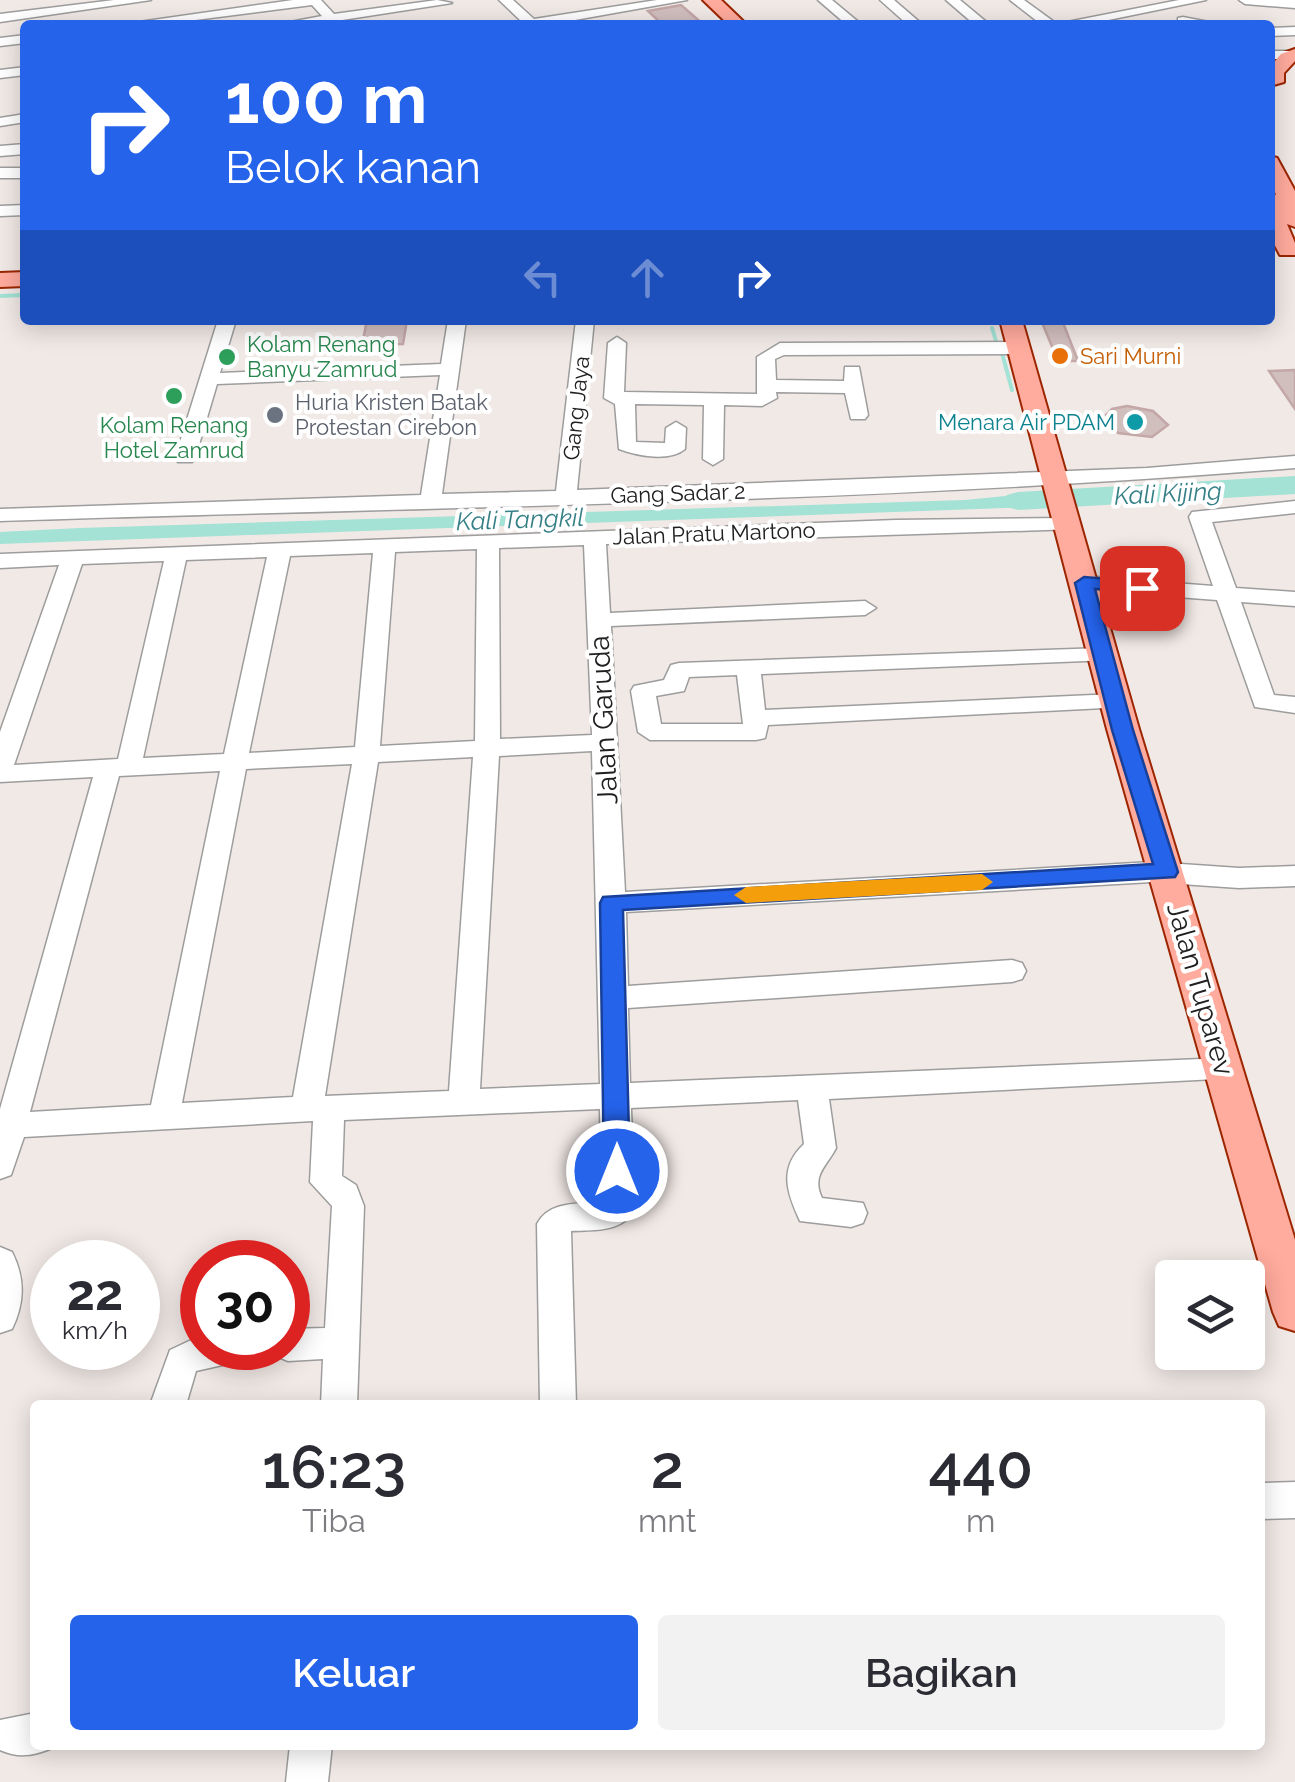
<!DOCTYPE html>
<html lang="id">
<head>
<meta charset="utf-8">
<style>
	body { margin:0; font-family:Raleway,sans-serif; background:#f2f2f3; color:#2b2b33; height:100vh; display:flex; flex-direction:column; font-size:38px; white-space:nowrap }
	* { box-sizing:border-box; margin:0 }
	p { font-size:32px; color:#7c7c81 }
	.icon { flex:none; width:55px; height:55px; fill:none; stroke:currentColor; stroke-width:2; stroke-linecap:round; stroke-linejoin:round }
	.map { position:relative; flex:1; overflow:hidden }
	.sheet { position:absolute; left:30px; top:1400px; width:1235px; height:350px; display:flex; flex-direction:column; background:#fff; border-radius:10px; box-shadow:0 5px 25px #0003 }
	.sheet>* { flex:none }
	.hud { position:absolute; left:20px; top:20px; width:1255px; height:305px; border-radius:10px; box-shadow:0 5px 25px #0003; background:#2563eb; color:#fff; overflow:hidden }
	.buttons { position:absolute; left:1155px; top:1260px; display:grid; gap:20px }
	.buttons a { display:grid; place-items:center; width:110px; height:110px; border-radius:10px; background:#fff; box-shadow:0 5px 25px #0003; font-size:50px }
	.speed { position:absolute; left:30px; top:1240px; display:flex; gap:20px; font-size:50px; font-weight:700; text-align:center }
	.speed>* { display:grid; place-content:center; width:130px; height:130px; border-radius:50%; background:#fff; box-shadow:0 5px 25px #0003; line-height:1 }
	.speed small { font-size:25px; font-weight:400 }
	.speed .limit { border:15px solid #d22; background:#fff; color:#111 }
	.pin { position:absolute; display:grid; place-items:center; width:85px; height:85px; color:#fff; margin:-42px; border-radius:20px; box-shadow:0 5px 15px #0006 }
	.me { position:absolute; width:110px; margin:-55px; rotate:0deg; stroke-linejoin:round; filter:drop-shadow(0 0 8px #0008) }
	.turn { display:flex; align-items:center; gap:35px; height:210px; padding:0 40px; font-size:45px }
	.turn .icon { width:130px; height:130px; stroke-width:2.5 }
	.turn b { display:block; font-size:70px; line-height:85px }
	.lanes { display:flex; align-items:center; height:95px; padding:0 40px; background:#0003; justify-content:center; gap:50px; direction:ltr }
	.lanes .off { opacity:.35 }
	.eta { display:flex; justify-content:space-evenly; align-items:center; height:170px; text-align:center }
	.eta b { font-size:60px; font-weight:600; line-height:70px }
	.button { display:flex; gap:20px; margin-top:auto; padding:20px 40px }
	.button a { flex:1; height:115px; border-radius:10px; background:#2563eb; color:#fff; font-size:40px; font-weight:600; line-height:115px; text-align:center }
	.button a+a { background:#f2f2f3; color:#2b2b33 }
	.map>svg:first-child { display:block }
	.water { fill:#a3e2d5 }
	.lines { fill:none; stroke-linecap:round; stroke-linejoin:round }
	.stream { stroke:#a3e2d5; stroke-width:4 }
	.river { fill:#a3e2d5; fill-rule:evenodd }
	.building { fill:#d1bfbe; stroke:#c4a7a7; stroke-width:2.5 }
	.minor-casing { stroke:#9d9d9d; stroke-width:3 }
	.major-casing { stroke:#9c2600; stroke-width:4 }
	.minor { fill:#fff; fill-rule:evenodd }
	.major { fill:#ffab9d; fill-rule:evenodd }
	.route { fill:#2563eb; stroke:#184099; stroke-width:2.5 }
	.slow { fill:#f59e0b }
	.food-dot { fill:#e8710a; stroke:#fff; stroke-width:4 }
	.leisure-dot { fill:#2e9e5b; stroke:#fff; stroke-width:4 }
	.worship-dot { fill:#6b7280; stroke:#fff; stroke-width:4 }
	.culture-dot { fill:#0f9aa8; stroke:#fff; stroke-width:4 }
	.labels { text-anchor:middle; stroke-width:8; stroke-linejoin:round; paint-order:stroke }
	.far-leisure-label { font-size:22px; fill:#27864d; stroke:#fff; text-anchor:start }
	.far-food-label { font-size:22px; fill:#c56008; stroke:#fff; text-anchor:start }
	.far-worship-label { font-size:22px; fill:#5b616d; stroke:#fff; text-anchor:start }
	.far-street-label { font-size:22px; fill:#202020; stroke:#fff }
	.far-culture-label { font-size:22px; fill:#0d838f; stroke:#fff; text-anchor:end }
	.far-water-label { font-size:25px; font-style:italic; fill:#358086; stroke:#fff }
	.street-label { font-size:28px; fill:#202020; stroke:#fff }
</style>
</head>
<body>
<div class="map">
<svg width="1295" height="1782" viewBox="0 0 1295 1782">
	<rect width="100%" height="100%" fill="#f1e9e6"/>
	<polygon class="water" points="1045,492 1061,506 0,544 0,532 80,528 965,500"/>
	<g class="lines">
		<g class="stream">
			<polyline points="0,296 25,295"/>
			<polyline points="992,328 996,341"/>
			<polyline points="1002,353 1012,390"/>
		</g>
		<polygon class="river" points="1295,476 1295,494 1018,510 1007,507 1003,501 1007,495 1018,492"/>
	</g>
	<g class="building">
		<polygon points="681,5 704,25 663,25 648,11"/>
		<polygon points="367,320 407,320 403,344 362,345"/>
		<polygon points="1041,320 1062,320 1078,361 1058,361"/>
		<polygon points="1295,370 1295,409 1269,371"/>
		<polygon points="1127,406 1153,411 1168,425 1152,437 1118,433 1103,418 1112,409"/>
	</g>
	<g class="lines">
		<defs>
			<g id="minor">
				<polygon points="114,0 151,0 0,22 0,14"/>
				<polygon points="293,0 321,0 334,14 437,0 452,3 310,25 274,25 322,16 312,5 156,25 118,25"/>
				<polygon points="499,0 513,0 534,19 657,0 687,0 547,25 515,25 521,21"/>
				<polygon points="818,0 832,0 862,25 847,25"/>
				<polygon points="880,0 894,0 923,25 908,25"/>
				<polygon points="946,0 960,0 990,25 975,25"/>
				<polygon points="1010,0 1024,0 1057,24 1179,0 1206,0 1084,25 1042,25"/>
				<polygon points="1239,0 1295,0 1295,8 1245,4"/>
				<polygon points="1183,17 1224,25 1178,24 1178,18"/>
				<polygon points="1295,27 1295,35 1270,36 1270,28"/>
				<polygon points="25,35 25,43 0,46 0,38"/>
				<rect x="1270" y="51" width="25" height="8"/>
				<polygon points="25,67 25,75 0,78 0,70"/>
				<polygon points="25,114 25,122 0,126 0,118"/>
				<polygon points="25,144 25,154 0,156 0,146"/>
				<rect x="0" y="168" width="25" height="10"/>
				<polygon points="25,205 25,215 0,216 0,206"/>
				<path d="M218 320H236L220 373 441 364 448 320H466L442 494 556 491 576 320H594L577 490 1147 468 1295 456V468C865 503 431 507 0 521V509L421 495 440 375 217 384 195 458 192 462H178L175 458Z"/>
				<path d="M617 337 626 343 624 392 757 394V357L780 343 1018 342 1027 348 1018 354 784 355 775 359 776 380 844 381 845 367H859L868 415 865 419H851L845 393 776 392 777 398 762 406 724 405 723 459 713 465 703 459 704 405 635 404 636 442 665 443 666 428 676 422 686 428 685 449C669 462 638 456 619 449L615 404 604 398 608 343Z"/>
				<polygon points="1295,501 1295,513 1212,522 1236,588 1295,592 1295,606 1241,602 1274,695 1295,697 1295,713 1255,707 1217,600 1084,590 1073,583 1084,576 1213,586 1189,517 1192,512"/>
				<path d="M1068 518 1079 524 1076 529 606 544 610 613 865 601 876 608 865 615 611 626 625 892 1152 862 1239 868 1295 866V886L1239 888 1152 882 626 912 628 986 1012 960 1022 963 1026 971 1022 979 1012 982 628 1008 630 1083 1225 1058 1236 1062 1240 1070 1236 1078 829 1099 836 1148C827 1166 811 1175 822 1198L863 1203 867 1213 863 1223 851 1227 800 1221C787 1193 778 1168 804 1144L798 1100 631 1108C631 1129 640 1208 626 1220 611 1232 588 1230 571 1231L576 1405H540L537 1224C549 1201 578 1204 601 1202L600 1109 344 1120 342 1176 356 1185 364 1206 357 1405H321L323 1359 288 1361 276 1356 272 1348H288V1329L325 1328 332 1206 310 1182 313 1121 24 1137 11 1175 0 1179V1109L93 777 0 782V732L59 565 0 568V554L896 520ZM584 545 592 735 500 739 499 548ZM477 549 475 741 380 746 395 552ZM373 553 355 747 249 753 290 556ZM267 557 224 754 143 758 186 560ZM164 561 118 759 14 765 82 564ZM592 751 600 1084 480 1089 499 756ZM473 757 449 1091 325 1096 378 762ZM352 764 293 1097 182 1103 246 769ZM220 771 151 1105 30 1112 119 776Z"/>
				<path d="M1103 648 1115 655 1111 660 761 674 765 710 1115 694 1124 697 1127 702 1124 707 768 725 765 738 756 740H650L638 732 631 691 634 686 664 680 671 665 679 663ZM737 675 743 724H661L656 696 684 691 689 677Z"/>
				<path d="M0 1247 12 1252C25 1278 25 1302 12 1329L0 1333Z"/>
				<polygon points="202,1335 202,1348 255,1348 249,1359 196,1371 186,1405 150,1405 170,1350"/>
				<polygon points="1295,1482 1295,1518 1260,1519 1260,1483"/>
				<path d="M35 1713V1745H51L50 1749C32 1756 18 1758 0 1750V1720Z"/>
				<polygon points="290,1745 332,1745 328,1782 286,1782"/>
			</g>
			<g id="major">
				<polygon points="703,0 721,0 747,25 729,25"/>
				<polygon points="1295,49 1295,61 1284,73 1284,82 1270,86 1270,67 1281,54"/>
				<polygon points="1270,156 1277,158 1295,191 1295,227 1287,224 1295,243 1295,255 1280,255 1270,236 1270,194 1276,195 1270,177"/>
				<polygon points="25,272 25,286 0,287 0,273"/>
				<polygon points="1000,320 1022,320 1139,729 1295,1240 1295,1331 1279,1326 1273,1312 1107,729"/>
			</g>
		</defs>
		<use href="#minor" class="minor-casing"/>
		<use href="#major" class="major-casing"/>
		<use href="#minor" class="minor"/>
		<use href="#major" class="major"/>
	</g>
	<polygon class="route" points="1084,577 1142,582 1152,588 1142,593 1095,589 1133,730 1178,872 1175,877 623,910 630,1171 626,1179 617,1182 608,1179 604,1171 600,903 603,897 1153,864 1112,730 1075,583"/>
	<polygon class="slow" points="982,874 993,882 982,890 746,903 734,895 746,887"/>
	<circle class="food-dot" cx="1060" cy="356" r="10"/>
	<g class="leisure-dot">
		<circle cx="227" cy="357" r="10"/>
		<circle cx="174" cy="396" r="10"/>
	</g>
	<circle class="worship-dot" cx="275" cy="415" r="10"/>
	<circle class="culture-dot" cx="1135" cy="422" r="10"/>
	<g class="labels">
		<g class="far-leisure-label">
			<text x="247" y="352">Kolam Renang<tspan x="247" dy="25">Banyu Zamrud</tspan></text>
			<text x="174" y="433" text-anchor="middle">Kolam Renang<tspan x="174" dy="25">Hotel Zamrud</tspan></text>
		</g>
		<g class="far-food-label">
			<text x="1080" y="364">Sari Murni</text>
		</g>
		<g class="far-worship-label">
			<text x="295" y="410">Huria Kristen Batak<tspan x="295" dy="25">Protestan Cirebon</tspan></text>
		</g>
		<g class="far-street-label">
			<text transform="translate(576 408) rotate(-84)" y="8">Gang Jaya</text>
			<text transform="translate(678 493) rotate(-2)" y="8">Gang Sadar 2</text>
			<text transform="translate(714 533) rotate(-2)" y="8">Jalan Pratu Martono</text>
		</g>
		<g class="far-culture-label">
			<text x="1115" y="430">Menara Air PDAM</text>
		</g>
		<g class="far-water-label">
			<text transform="translate(1168 493) rotate(-3)" y="9">Kali Kijing</text>
			<text transform="translate(520 519) rotate(-2)" y="9">Kali Tangkil</text>
		</g>
		<g class="street-label">
			<text transform="translate(603 720) rotate(-93)" y="10">Jalan Garuda</text>
			<text transform="translate(1201 989) rotate(74)" y="10">Jalan Tuparev</text>
		</g>
	</g>
</svg>
<div class="buttons">
<a><svg class="icon" aria-label="layers" viewBox="0 0 24 24"><path d="M12 4l9 5-9 5-9-5zM3 14l9 5 9-5"/></svg></a>
</div>
<div class="speed"><div>22<small>km/h</small></div><div class="limit">30</div></div>
<div class="pin" style="left:1142px;top:588px;background:#d93025"><svg class="icon" aria-label="arrive" viewBox="0 0 24 24"><path d="M6 21V4h12l-3 4 3 4H6"/></svg></div>
<svg class="me" style="left:617px;top:1171px" viewBox="-20 -20 40 40"><circle r="17" fill="#2563eb" stroke="#fff" stroke-width="3"/><path d="M0-11L8 9 0 5-8 9z" fill="#fff"/></svg>
<div class="hud">
<div class="turn"><svg class="icon" aria-label="right" viewBox="0 0 24 24"><path d="M7 20v-9h11M14 6l5 5-5 5"/></svg><div><b>100 m</b>Belok kanan</div></div>
<div class="lanes"><svg class="icon off" aria-label="left" viewBox="0 0 24 24"><path d="M17 20v-9H6M10 6l-5 5 5 5"/></svg><svg class="icon off" aria-label="ahead" viewBox="0 0 24 24"><path d="M12 20V5M6 11l6-6 6 6"/></svg><svg class="icon" aria-label="right" viewBox="0 0 24 24"><path d="M7 20v-9h11M14 6l5 5-5 5"/></svg></div>
</div>
<section class="sheet">
<div class="eta">
<div><b>16:23</b><p>Tiba</p></div>
<div><b>2</b><p>mnt</p></div>
<div><b>440</b><p>m</p></div>
</div>
<div class="button"><a>Keluar</a><a>Bagikan</a></div>
</section>
</div>
</body>
</html>
